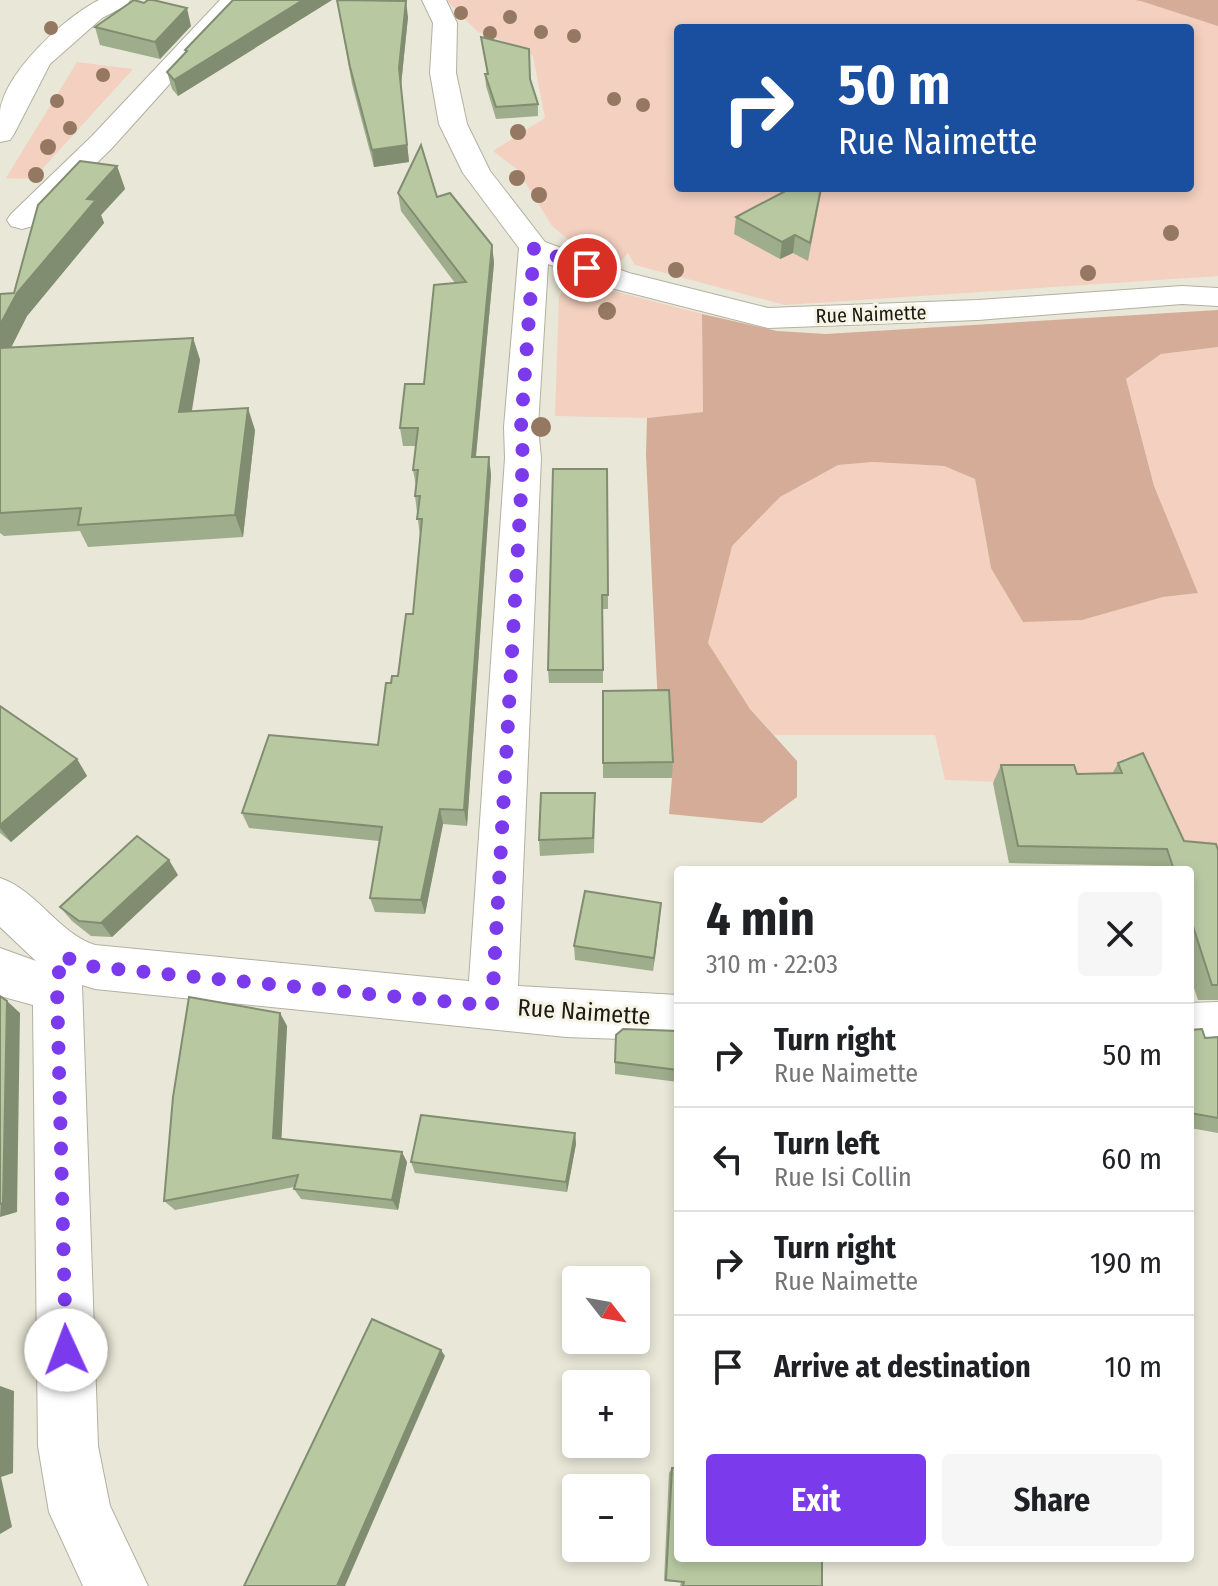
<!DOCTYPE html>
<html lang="en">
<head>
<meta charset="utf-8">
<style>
	body { margin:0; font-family:"Fira Sans Condensed",sans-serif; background:#f6f6f6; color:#202124; height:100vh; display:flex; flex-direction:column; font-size:30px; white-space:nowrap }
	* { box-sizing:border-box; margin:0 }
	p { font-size:26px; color:#757577 }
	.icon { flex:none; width:44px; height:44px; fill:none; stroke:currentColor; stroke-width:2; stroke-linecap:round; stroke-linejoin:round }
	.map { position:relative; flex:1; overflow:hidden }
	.side { position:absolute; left:674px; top:866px; width:520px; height:696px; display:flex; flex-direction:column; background:#fff; border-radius:8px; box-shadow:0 4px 12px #0003 }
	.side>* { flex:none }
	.top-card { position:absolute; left:674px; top:24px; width:520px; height:168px; border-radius:8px; box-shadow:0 4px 12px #0003; background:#1a4fa0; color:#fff; overflow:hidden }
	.needle { width:52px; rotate:121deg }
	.buttons { position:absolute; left:562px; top:1266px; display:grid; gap:16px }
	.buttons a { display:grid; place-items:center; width:88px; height:88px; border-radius:8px; background:#fff; box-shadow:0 4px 12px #0003; font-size:40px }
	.pin { position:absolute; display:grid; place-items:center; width:68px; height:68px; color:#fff; margin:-34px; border:4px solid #fff; border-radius:50%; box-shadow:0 2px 8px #0007 }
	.me { position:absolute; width:88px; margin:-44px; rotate:358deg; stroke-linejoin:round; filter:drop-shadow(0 0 6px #0008) }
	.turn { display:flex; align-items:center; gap:28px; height:168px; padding:0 32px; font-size:36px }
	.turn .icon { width:104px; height:104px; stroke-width:2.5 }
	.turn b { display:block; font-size:56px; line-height:68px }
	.round { display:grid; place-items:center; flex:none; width:84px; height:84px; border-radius:8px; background:#f6f6f6 }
	.summary { display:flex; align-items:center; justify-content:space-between; height:136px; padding:0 32px }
	h1 { font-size:48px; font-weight:700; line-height:60px }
	.action { display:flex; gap:16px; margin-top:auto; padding:16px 32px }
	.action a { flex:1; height:92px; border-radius:8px; background:#7c3aed; color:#fff; font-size:32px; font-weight:700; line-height:92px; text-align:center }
	.action a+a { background:#f6f6f6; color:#202124 }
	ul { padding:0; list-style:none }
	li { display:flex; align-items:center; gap:24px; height:104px; padding:0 32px; border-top:2px solid #e0e0e0 }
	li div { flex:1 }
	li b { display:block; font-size:30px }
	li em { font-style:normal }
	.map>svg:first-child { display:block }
	.green { fill:#f3d0bf; fill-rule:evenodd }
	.forest { fill:#d4ac97 }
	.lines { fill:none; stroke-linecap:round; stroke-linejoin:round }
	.street-casing { stroke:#b3b0a1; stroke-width:2 }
	.street { fill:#fff; fill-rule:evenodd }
	.tree { fill:#947861 }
	.wall { fill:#9ead8b }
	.shaded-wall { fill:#818d71 }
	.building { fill:#b8c9a2; stroke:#818d71; stroke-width:2 }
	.route { stroke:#7c3aed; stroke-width:14; stroke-dasharray:0 25.2 }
	.labels { text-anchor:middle; stroke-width:6; stroke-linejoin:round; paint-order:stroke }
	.far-street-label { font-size:20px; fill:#1b1a15; stroke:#f6f4e4 }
	.street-label { font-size:24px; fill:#1b1a15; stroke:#f6f4e4 }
</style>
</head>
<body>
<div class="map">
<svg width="1218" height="1586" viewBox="0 0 1218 1586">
	<rect width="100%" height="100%" fill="#e9e7d7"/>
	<g class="green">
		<path d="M446 0H1218V276L785 305 635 265 628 253 621 261 600 258 580 249 552 226 517 169 493 151 545 118 533 56 524 49 478 32ZM678 28H1190V188H678Z"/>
		<polygon points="77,62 133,69 33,179 6,178"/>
		<polygon points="575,281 702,314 703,412 647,418 555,416 559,297 566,284"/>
		<polygon points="1218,347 1218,895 1202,861 1171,858 1125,757 1115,786 945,780 935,735 774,735 750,709 708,643 731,546 780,497 838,465 873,462 944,466 975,479 991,568 1082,620 1163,597 1198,593 1154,486 1126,379 1161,354"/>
	</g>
	<g class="forest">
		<polygon points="1135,0 1218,0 1218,26 1141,1"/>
		<polygon points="1218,310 1218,347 1161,354 1126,379 1154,486 1198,593 1163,597 1082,620 1023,622 991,568 975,479 944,466 873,462 838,465 780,497 732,546 708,643 750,709 797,761 797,797 762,823 669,814 672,778 658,706 646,455 647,418 703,412 702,314 777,331 826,334"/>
	</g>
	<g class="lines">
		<defs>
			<g id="street">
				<path d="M99 0H130L127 5 102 18 50 64 14 134 10 140 0 142C0 132 0 120 0 111 6 71 65 17 99 0Z"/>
				<polygon points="220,0 245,0 112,148 33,226 22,229 11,226 7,220 11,214 92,136"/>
				<path d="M422 0H446L457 23 456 73 467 124 490 171 545 242 629 273 768 308 978 300 1182 286 1218 288V306L1182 304 978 320 768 328 607 287 548 264 538 427 541 458 518 986 678 995V1041L566 1037 95 989 82 985 98 1446 110 1506 148 1586H83L49 1512 38 1446 33 1005 0 996V948L36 961 0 927V878C38 891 58 933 95 945L469 981 505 458 504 427 519 248 463 173 439 124 430 73 433 23Z"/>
				<polygon points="1218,1002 1218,1048 1190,1049 1190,1003"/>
			</g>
		</defs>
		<use href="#street" class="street-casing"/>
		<use href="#street" class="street"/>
	</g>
	<g class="tree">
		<circle cx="461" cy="13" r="7"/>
		<circle cx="510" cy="17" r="7"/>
		<circle cx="51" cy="28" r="7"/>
		<circle cx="541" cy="32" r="7"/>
		<circle cx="490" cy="33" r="7"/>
		<circle cx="574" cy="36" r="7"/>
		<circle cx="103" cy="75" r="7"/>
		<circle cx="614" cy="99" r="7"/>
		<circle cx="57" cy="101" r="7"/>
		<circle cx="643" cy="105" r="7"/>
		<circle cx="70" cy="128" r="7"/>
		<circle cx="518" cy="132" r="8"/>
		<circle cx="48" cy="147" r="8"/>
		<circle cx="36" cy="175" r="8"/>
		<circle cx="517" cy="178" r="8"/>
		<circle cx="539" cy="195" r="8"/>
		<circle cx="1171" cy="233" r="8"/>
		<circle cx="676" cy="270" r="8"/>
		<circle cx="1088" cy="273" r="8"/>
		<circle cx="607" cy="311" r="9"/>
		<circle cx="541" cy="427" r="10"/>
	</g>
	<g class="wall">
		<polygon points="233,0 332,0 178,96 172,89 167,72 185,53 185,50"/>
		<polygon points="337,0 408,17 401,85 409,162 374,167 352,84"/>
		<polygon points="191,26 160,59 100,45 95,27"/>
		<polygon points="481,37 530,79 538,104 538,116 496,119 486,86 485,74 487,74"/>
		<polygon points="117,166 125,189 101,215 104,223 27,316 11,348 193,338 200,360 191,412 255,430 243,537 88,547 80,531 4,536 0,533 0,294 14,293"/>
		<polygon points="791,188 822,188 808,261 793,253 780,259 734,234 736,217"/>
		<polygon points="398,193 437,197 492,245 494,263 476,457 489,457 491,475 467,826 443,824 425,914 375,912 370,898 379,841 249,828 242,813 378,745 391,683 398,676 413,614 420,536 415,496 416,486 413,470 416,446 403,446 400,428 424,384 455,283 401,211"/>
		<polygon points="553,469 608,595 608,609 603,609 603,683 549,683 548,670"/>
		<polygon points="603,691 673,762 672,778 603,778"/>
		<polygon points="0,706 77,759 87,776 11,842 0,833"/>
		<polygon points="1118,763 1184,841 1218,850 1218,1000 1198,1000 1190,976 1190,870 1156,870 1155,866 1009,863 993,783 1001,765 1077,774 1112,774"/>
		<polygon points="595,809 594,853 540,856 539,840"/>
		<polygon points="178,875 112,937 91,936 72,921 60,907"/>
		<polygon points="660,917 653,971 575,960 574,946"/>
		<polygon points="280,1013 287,1026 281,1139 407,1162 398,1210 301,1199 294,1189 294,1187 175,1210 164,1201"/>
		<polygon points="1190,1030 1205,1038 1218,1037 1218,1133 1190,1128"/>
		<polygon points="678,1031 678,1082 615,1074 615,1062"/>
		<polygon points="575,1133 576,1144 567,1192 415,1173 411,1162"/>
		<polygon points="672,1468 822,1586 680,1586 681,1582 664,1581 669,1473"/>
	</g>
	<g class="shaded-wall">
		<polygon points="303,0 332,0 178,96 174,80"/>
		<polygon points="406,1 408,17 401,85 409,162 374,167 372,150 399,68"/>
		<polygon points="187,8 191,26 160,59 155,42"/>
		<polygon points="117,166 125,189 101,215 104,223 27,316 0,369 0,325 17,293 87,199"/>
		<polygon points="795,235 793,253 780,259 782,242"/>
		<polygon points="492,245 494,263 474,475 472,457"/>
		<polygon points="193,338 200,360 188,435 179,412"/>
		<polygon points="248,408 255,430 243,537 235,515"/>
		<polygon points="489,457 491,475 467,826 464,810"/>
		<polygon points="77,759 87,776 11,842 0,828 0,825"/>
		<polygon points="440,809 443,824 425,914 421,900"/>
		<polygon points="169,860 178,875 112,937 101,923"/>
		<polygon points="661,903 660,917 653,971 654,958"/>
		<polygon points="7,1001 20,1013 17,1212 0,1217"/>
		<polygon points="280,1013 287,1026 281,1148 273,1138"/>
		<polygon points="575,1133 576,1144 567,1192 566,1182"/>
		<polygon points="402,1152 407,1162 398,1210 392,1200"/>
		<polygon points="441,1350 445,1356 345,1586 337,1586"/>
		<polygon points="0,1386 14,1391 13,1473 1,1477 12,1527 0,1534"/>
	</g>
	<g class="building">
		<polygon points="134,0 144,3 148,0 153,0 187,8 155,42 95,27"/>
		<polygon points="233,0 303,0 174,80 167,72 187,51 185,50"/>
		<polygon points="337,0 406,1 399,68 407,145 372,150 350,67"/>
		<polygon points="481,37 529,49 530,79 538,104 496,107 485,74 488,74"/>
		<polygon points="421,145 437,197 450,193 492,245 472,457 489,457 464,810 440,809 421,900 370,898 382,827 242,813 269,735 378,745 386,683 391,683 392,676 398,676 406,614 413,614 422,519 417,519 420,496 415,496 418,470 413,470 418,428 400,428 405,384 424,384 434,285 466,282 398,193"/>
		<polygon points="80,161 117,166 87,199 96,200 17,293 0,325 0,294 14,293 38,205"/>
		<polygon points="791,188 821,188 810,243 795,235 782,242 736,217"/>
		<polygon points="193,338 179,412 248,408 235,515 78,525 81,508 0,513 0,348"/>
		<polygon points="553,469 607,469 608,595 602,595 603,670 548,670"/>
		<polygon points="669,690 673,762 603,763 603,691"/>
		<polygon points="0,706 77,759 0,825"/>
		<polygon points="1143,753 1184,841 1216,844 1218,850 1218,985 1212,985 1190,917 1190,870 1174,870 1167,849 1018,846 1001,765 1074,765 1077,774 1122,773 1118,763"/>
		<polygon points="541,793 595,793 593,838 539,840"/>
		<polygon points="137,836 169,860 101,923 79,921 60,907"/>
		<polygon points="585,891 661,903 654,958 574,946"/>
		<polygon points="0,996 7,1001 3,1203 0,1204"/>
		<polygon points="189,997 280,1013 273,1138 402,1152 392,1200 294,1189 298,1175 164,1201 173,1097"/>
		<polygon points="623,1029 678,1031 678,1070 615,1062 616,1035"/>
		<polygon points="1202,1029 1205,1038 1218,1037 1218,1118 1190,1113 1190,1030"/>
		<polygon points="421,1115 575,1133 566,1182 411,1162"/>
		<polygon points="372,1319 441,1350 337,1586 244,1586"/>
		<polygon points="672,1468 678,1468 678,1558 822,1558 822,1586 683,1586 684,1582 666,1580"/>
	</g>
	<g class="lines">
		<polyline class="route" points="66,1350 57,988 61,956 95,967 492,1006 523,458 521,427 534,248 587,268"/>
	</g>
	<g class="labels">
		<g class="far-street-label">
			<text transform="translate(871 314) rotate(-2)" y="7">Rue Naimette</text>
		</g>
		<g class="street-label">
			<text transform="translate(584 1012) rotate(4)" y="8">Rue Naimette</text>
		</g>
	</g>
</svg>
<div class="buttons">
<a><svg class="needle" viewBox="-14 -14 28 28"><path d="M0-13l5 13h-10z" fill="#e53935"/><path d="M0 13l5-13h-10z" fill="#757577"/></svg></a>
<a>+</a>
<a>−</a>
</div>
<div class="pin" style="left:587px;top:268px;background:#d93025"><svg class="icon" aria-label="arrive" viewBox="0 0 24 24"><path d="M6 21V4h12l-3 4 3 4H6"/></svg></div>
<svg class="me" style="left:66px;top:1350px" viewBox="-20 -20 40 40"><circle r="19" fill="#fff"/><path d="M0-13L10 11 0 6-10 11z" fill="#7c3aed"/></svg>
<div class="top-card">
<div class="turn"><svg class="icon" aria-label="right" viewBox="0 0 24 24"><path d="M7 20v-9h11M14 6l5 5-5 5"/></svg><div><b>50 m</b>Rue Naimette</div></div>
</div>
<section class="side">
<div class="summary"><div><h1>4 min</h1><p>310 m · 22:03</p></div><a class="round"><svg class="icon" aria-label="close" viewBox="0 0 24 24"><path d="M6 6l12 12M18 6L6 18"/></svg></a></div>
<ul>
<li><svg class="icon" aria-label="right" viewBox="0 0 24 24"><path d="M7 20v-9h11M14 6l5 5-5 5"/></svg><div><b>Turn right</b><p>Rue Naimette</p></div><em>50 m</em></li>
<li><svg class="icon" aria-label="left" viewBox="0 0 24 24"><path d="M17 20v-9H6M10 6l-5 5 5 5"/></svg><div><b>Turn left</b><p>Rue Isi Collin</p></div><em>60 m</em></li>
<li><svg class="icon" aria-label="right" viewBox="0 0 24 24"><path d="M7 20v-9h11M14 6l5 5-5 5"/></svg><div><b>Turn right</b><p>Rue Naimette</p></div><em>190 m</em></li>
<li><svg class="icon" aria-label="arrive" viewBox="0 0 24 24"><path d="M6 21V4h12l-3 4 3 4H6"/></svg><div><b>Arrive at destination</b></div><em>10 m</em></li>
</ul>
<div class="action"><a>Exit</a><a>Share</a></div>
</section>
</div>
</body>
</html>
